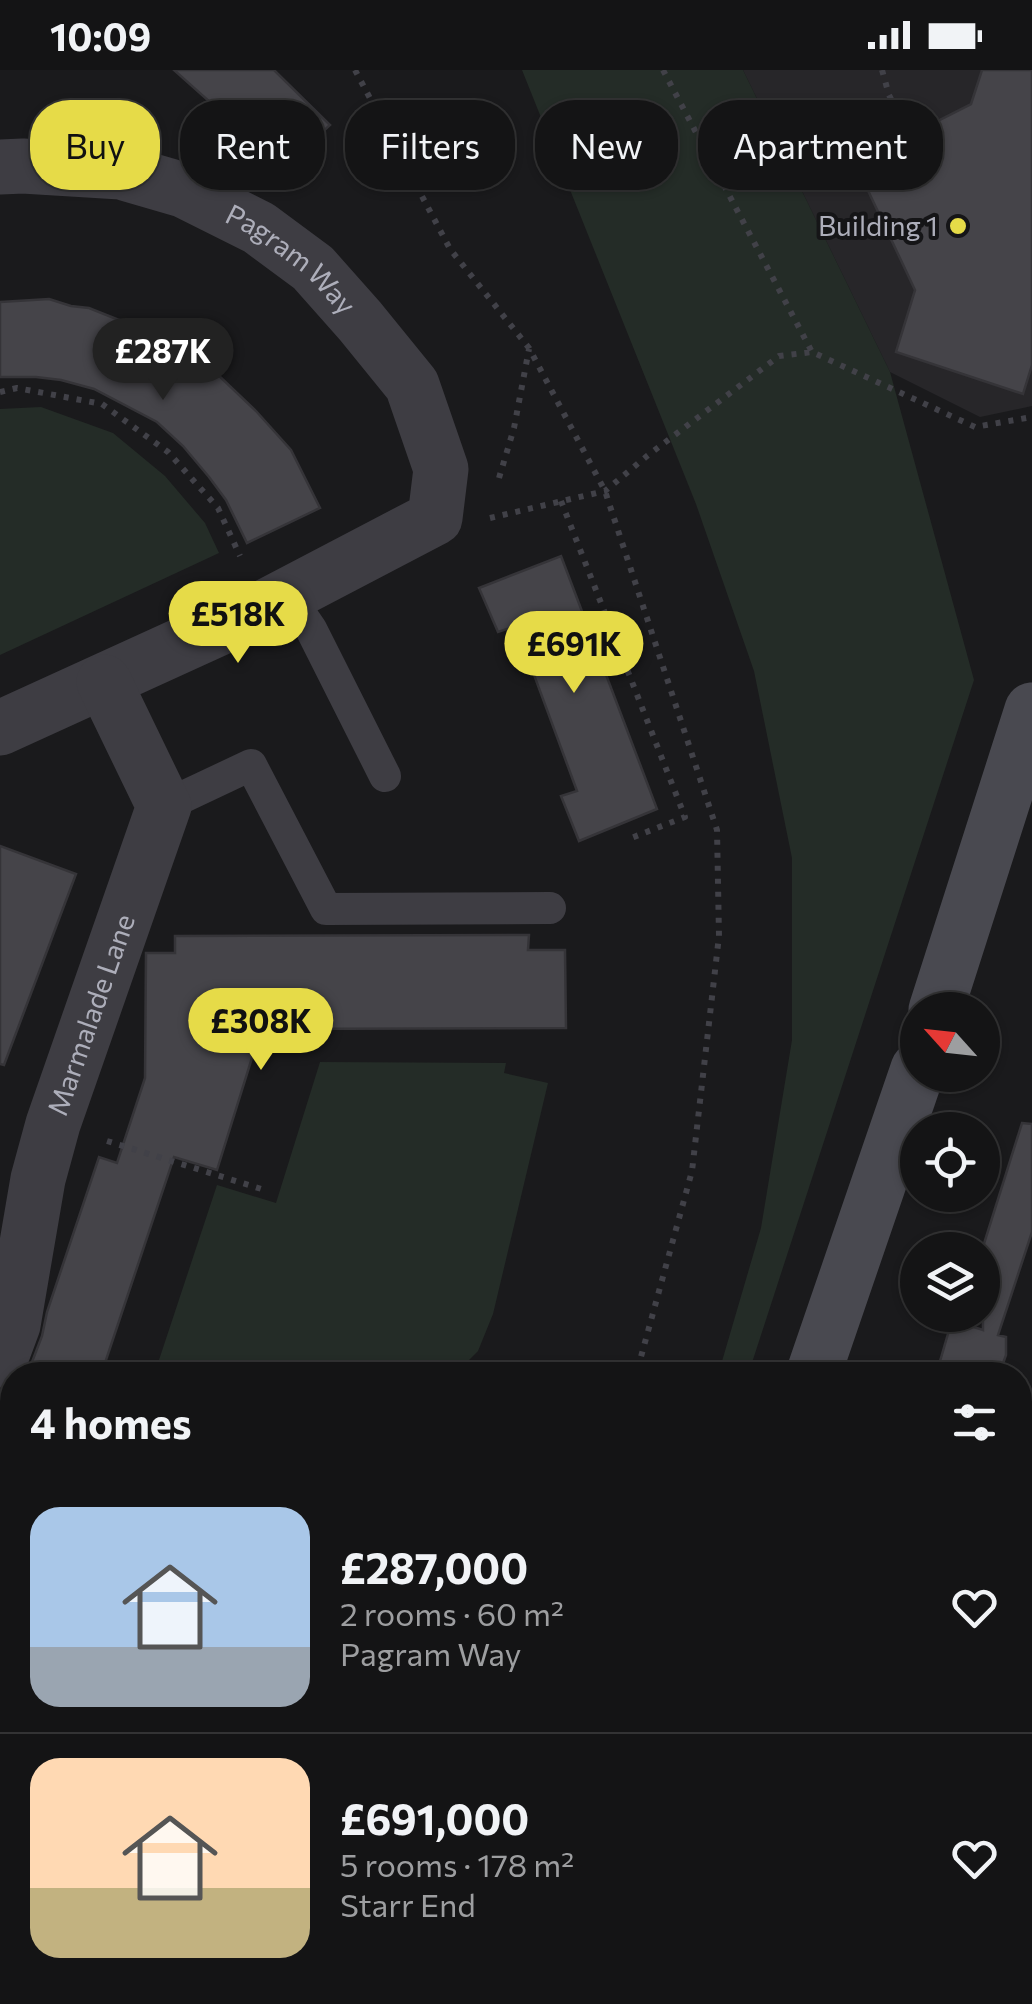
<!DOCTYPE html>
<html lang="en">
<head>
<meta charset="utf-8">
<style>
  :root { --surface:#141415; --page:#212122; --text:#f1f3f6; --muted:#9d9ea0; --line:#333334; --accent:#e6db48 }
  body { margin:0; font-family:Commissioner,sans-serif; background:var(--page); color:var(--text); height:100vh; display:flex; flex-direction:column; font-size:38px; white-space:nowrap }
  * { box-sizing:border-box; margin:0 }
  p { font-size:32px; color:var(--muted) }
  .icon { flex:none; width:55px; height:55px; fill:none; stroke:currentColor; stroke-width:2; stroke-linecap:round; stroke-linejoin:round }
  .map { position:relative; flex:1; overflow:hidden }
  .panel { position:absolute; left:0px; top:1292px; width:1032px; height:642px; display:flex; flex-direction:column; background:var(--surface); border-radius:40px 40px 0 0; box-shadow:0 2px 8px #0004,0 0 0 2px var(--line) }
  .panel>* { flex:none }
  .guide { position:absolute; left:30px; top:30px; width:972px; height:90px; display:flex; gap:20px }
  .needle { width:65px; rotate:297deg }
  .tools { position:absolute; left:900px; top:922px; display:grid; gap:20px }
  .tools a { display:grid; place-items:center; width:100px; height:100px; border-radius:50%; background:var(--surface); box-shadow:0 2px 8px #0004,0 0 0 2px var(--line); font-size:50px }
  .price { position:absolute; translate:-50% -85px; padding:0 22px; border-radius:35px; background:var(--accent); color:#111; font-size:32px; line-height:65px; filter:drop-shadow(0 2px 5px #0008) }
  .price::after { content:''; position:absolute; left:50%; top:60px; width:30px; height:22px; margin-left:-15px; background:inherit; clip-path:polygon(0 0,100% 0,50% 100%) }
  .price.selected { background:#222; color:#fff }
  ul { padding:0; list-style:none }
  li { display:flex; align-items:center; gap:30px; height:250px; padding:0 30px }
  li+li { border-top:2px solid var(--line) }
  li span { display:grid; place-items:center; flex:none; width:280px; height:200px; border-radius:30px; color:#555 }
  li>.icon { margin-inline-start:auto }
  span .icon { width:120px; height:120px; fill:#fffc; stroke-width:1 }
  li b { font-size:42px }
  h2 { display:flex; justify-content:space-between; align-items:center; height:120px; padding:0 30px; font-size:42px }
  .chip { padding:0 35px; border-radius:40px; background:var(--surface); box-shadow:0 2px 8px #0004,0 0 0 2px var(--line); font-size:35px; line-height:90px }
  .chip.selected { background:var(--accent); color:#111 }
  .status { display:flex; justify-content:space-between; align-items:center; height:70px; padding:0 50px; background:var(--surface); direction:ltr }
  .status svg { height:28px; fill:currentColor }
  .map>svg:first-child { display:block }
  .built { fill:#272629 }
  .green { fill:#242c27 }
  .building { fill:#454449; stroke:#353438; stroke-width:2.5 }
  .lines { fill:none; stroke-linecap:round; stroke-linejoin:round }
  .path { stroke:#414148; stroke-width:6; stroke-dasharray:5 8; stroke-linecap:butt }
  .lane { stroke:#3e3d43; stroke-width:32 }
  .street { stroke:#3e3d43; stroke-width:55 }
  .secondary { stroke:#494950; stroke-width:55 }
  .poi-dot { fill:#e6db48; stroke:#151517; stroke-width:4 }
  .labels { text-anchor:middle; stroke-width:8; stroke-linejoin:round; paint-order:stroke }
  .poi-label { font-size:28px; fill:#adaeba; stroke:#151517; text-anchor:end }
  .street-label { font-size:28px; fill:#adaeba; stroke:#151517 }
</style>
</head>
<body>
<div class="status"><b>10:09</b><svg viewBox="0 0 49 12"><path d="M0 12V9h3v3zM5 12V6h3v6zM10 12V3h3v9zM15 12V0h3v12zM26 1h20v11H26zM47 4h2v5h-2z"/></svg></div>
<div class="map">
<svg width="1032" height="1934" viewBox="0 0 1032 1934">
  <rect width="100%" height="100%" fill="#1a1a1c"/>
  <path class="built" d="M743 0H1032V336L980 347 890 302Z"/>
  <path class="green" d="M522 0H743L890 302 974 610 748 1305H718L761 1158 792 970V788L754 601 696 434Z
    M41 337 113 363 165 406 205 453 219 483 0 585V339Z
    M320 992 506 993 504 1003 548 1013 493 1244 478 1281 454 1305H154L217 1115 276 1133Z"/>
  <path class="building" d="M174 0H274L330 55 284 98Z
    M982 0H1032V295L1023 324 896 282 915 220 855 93 971 34Z
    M49 229 71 236 89 238 134 256 187 282 215 302 256 341 291 380 320 438 247 473 226 430 209 407 183 376 157 352 94 319 61 310 36 307H0V232Z
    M561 486 657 739 579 771 561 726 577 721 516 556 498 562 479 518Z
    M0 776 76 804 4 995 0 994Z
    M529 865 528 880H565L566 958 261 959 217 1100 174 1087 101 1305H27L42 1266 47 1242 99 1087 117 1093 145 1008 146 883H175V866Z
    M1022 1053 1032 1054V1162L998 1265 1006 1267V1285L999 1305H936L952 1250 983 1260 982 1180Z"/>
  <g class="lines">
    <path class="path" d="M355 0 450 179 529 278 605 421 717 760 719 866 692 1101 636 1305
      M663 0 812 282
      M882 0 889 25 909 65
      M0 322 17 318 102 334 168 382 218 438 240 486
      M499 408 514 358 529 279
      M561 431 685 747 626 770
      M490 448 605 421 647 386 779 286 812 282 975 357 1032 347
      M107 1071 268 1121
      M1020 1533 1032 1503
      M398 1934 401 1922
      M426 1934 429 1922
      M681 1934 684 1922"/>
    <path class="lane" d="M287 524 311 559 385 706
      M164 736 251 695 326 839 550 838
      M1020 1814 1032 1819
      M0 1899 12 1903
      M62 1934 66 1922"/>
    <g class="street">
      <path id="s1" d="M0 97 23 96 121 102 183 120 259 158 313 198 360 251 412 315 441 399 435 448 263 538 0 658"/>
      <path id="s2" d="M0 1290 13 1255 38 1109 53 1054 164 736 104 612"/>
      <path d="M0 1512 12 1516"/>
    </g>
    <path class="secondary" d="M936 940 1032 640
      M813 1305 918 999
      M613 1934 616 1922"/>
  </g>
  <circle class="poi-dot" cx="958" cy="156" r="10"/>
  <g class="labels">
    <g class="poi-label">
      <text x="938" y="166">Building 1</text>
    </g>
    <g class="street-label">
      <text dy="10" stroke="none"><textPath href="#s1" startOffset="315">Pagram Way</textPath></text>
      <text dy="10" stroke="none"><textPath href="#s2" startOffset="358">Marmalade Lane</textPath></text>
    </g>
  </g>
</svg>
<div class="tools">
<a><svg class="needle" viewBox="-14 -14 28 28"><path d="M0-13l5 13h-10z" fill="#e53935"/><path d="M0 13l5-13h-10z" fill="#9d9ea0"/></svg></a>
<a><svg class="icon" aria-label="locate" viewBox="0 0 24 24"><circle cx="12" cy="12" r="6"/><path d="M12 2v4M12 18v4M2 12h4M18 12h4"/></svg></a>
<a><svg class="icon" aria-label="layers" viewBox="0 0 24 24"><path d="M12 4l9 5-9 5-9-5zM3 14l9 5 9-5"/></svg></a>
</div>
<b class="price selected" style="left:163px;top:333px">£287K</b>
<b class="price" style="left:238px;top:596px">£518K</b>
<b class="price" style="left:574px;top:626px">£691K</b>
<b class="price" style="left:261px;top:1003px">£308K</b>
<div class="guide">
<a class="chip selected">Buy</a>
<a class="chip">Rent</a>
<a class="chip">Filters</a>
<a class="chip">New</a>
<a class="chip">Apartment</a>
</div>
<section class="panel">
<h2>4 homes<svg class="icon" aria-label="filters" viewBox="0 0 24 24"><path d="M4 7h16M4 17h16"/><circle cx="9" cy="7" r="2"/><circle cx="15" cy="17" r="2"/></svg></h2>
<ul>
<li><span style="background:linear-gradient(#a9c7e8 70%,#9aa5b1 0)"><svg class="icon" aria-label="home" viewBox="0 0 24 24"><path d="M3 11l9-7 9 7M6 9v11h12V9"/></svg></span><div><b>£287,000</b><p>2 rooms · 60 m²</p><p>Pagram Way</p></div><svg class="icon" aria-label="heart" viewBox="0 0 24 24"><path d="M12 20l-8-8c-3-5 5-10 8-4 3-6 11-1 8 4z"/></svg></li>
<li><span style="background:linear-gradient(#ffd9b3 65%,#c2b280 0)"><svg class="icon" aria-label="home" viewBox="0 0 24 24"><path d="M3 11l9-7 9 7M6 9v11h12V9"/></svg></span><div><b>£691,000</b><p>5 rooms · 178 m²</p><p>Starr End</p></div><svg class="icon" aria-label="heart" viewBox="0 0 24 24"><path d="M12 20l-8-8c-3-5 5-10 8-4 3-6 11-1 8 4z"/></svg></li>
</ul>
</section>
</div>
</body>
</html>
